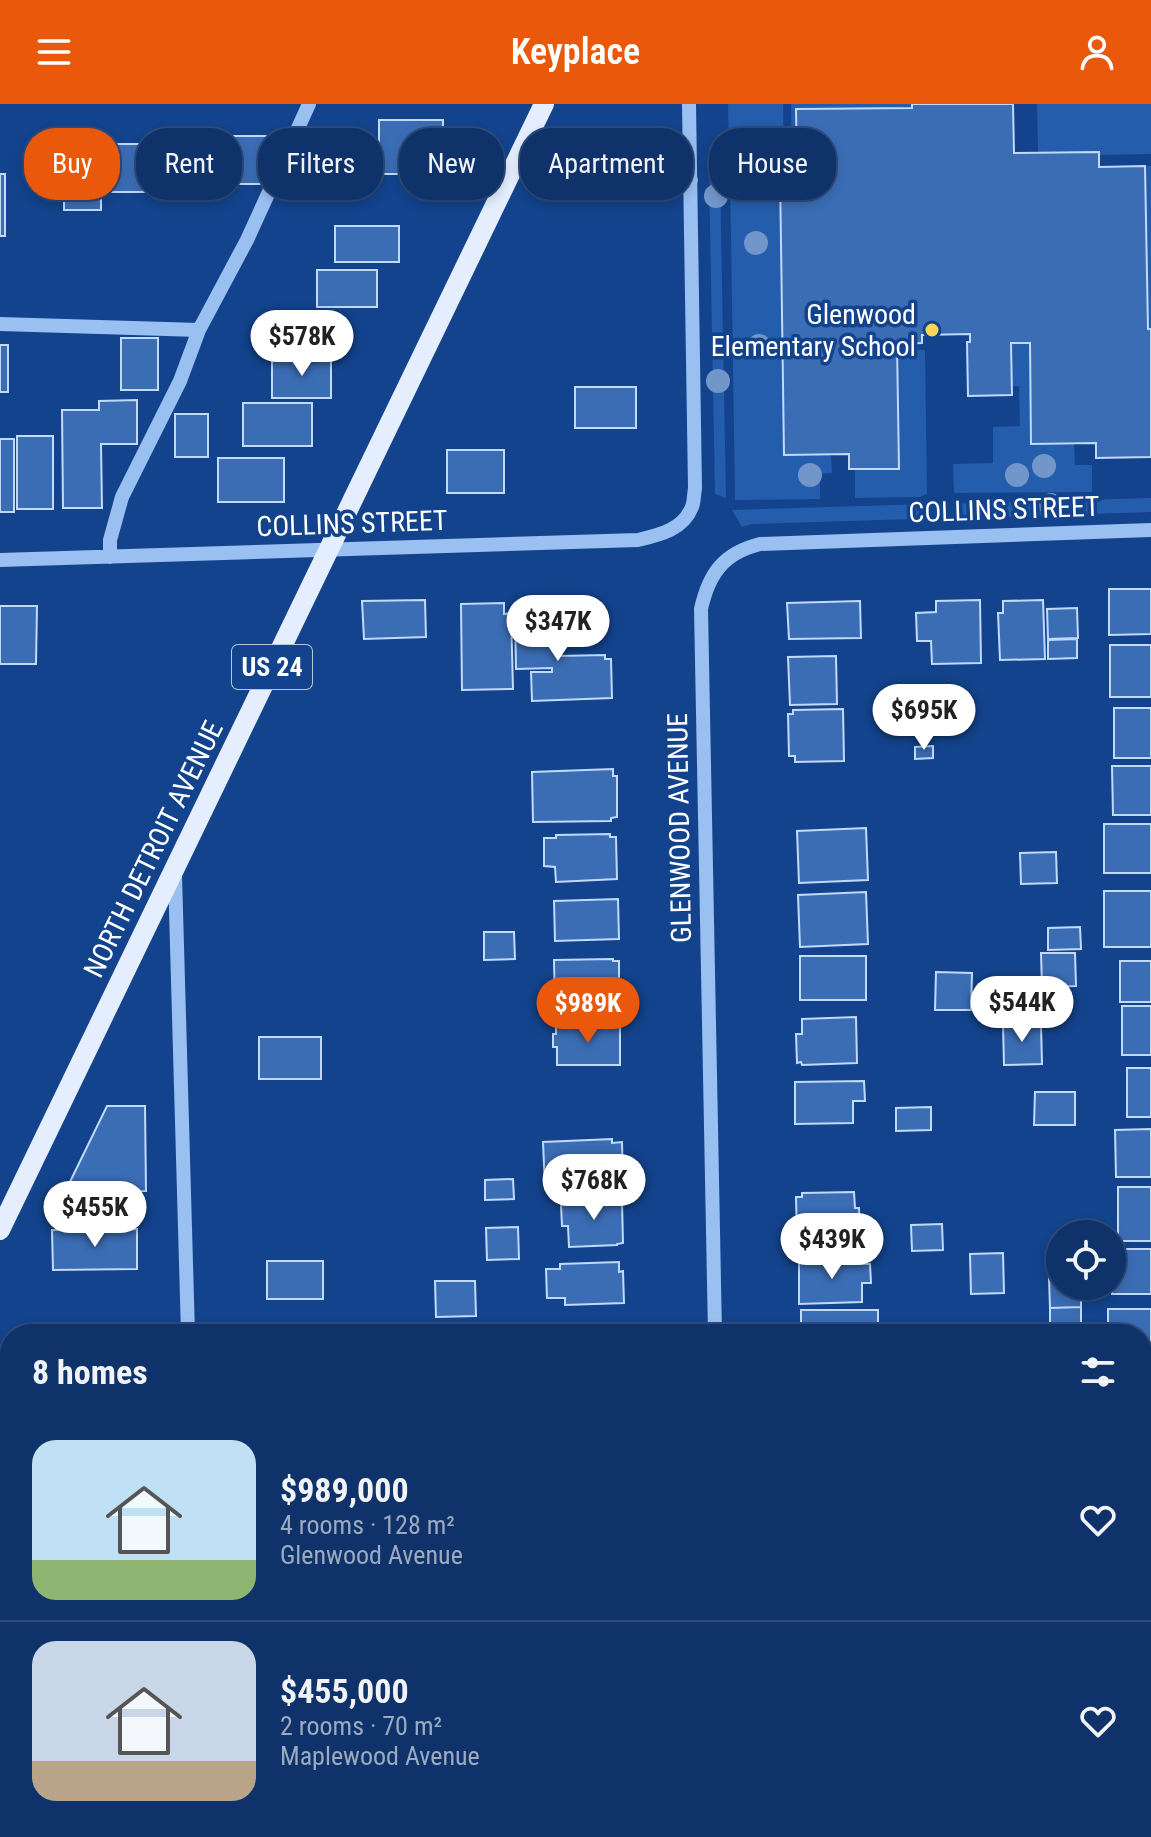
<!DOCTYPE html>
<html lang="en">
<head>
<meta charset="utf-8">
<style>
  :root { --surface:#0e3269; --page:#173a6f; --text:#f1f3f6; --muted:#9baac0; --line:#2e4d7d; --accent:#ea580c }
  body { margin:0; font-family:"Roboto Condensed",sans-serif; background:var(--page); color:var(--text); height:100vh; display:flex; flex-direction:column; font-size:30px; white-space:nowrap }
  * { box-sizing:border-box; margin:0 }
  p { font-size:26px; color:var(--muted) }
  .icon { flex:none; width:44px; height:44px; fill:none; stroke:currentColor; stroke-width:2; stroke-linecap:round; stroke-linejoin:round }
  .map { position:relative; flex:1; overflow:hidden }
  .drawer { position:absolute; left:0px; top:1220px; width:1152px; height:514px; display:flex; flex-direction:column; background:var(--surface); border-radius:32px 32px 0 0; box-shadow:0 4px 12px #0003,0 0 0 2px var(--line) }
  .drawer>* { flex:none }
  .banner { position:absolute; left:24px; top:24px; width:1104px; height:72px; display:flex; gap:16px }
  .buttons { position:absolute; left:1046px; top:1116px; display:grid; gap:16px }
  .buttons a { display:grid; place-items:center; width:80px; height:80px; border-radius:50%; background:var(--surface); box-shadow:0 4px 12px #0003,0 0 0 2px var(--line); font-size:40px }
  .price { position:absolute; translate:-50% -68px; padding:0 18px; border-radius:28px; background:#fff; color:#222; font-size:26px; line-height:52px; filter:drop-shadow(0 2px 4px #0008) }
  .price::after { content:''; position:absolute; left:50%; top:48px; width:24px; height:18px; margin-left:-12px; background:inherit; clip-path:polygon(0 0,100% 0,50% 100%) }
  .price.current { background:var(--accent); color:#fff }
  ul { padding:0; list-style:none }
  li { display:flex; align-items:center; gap:24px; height:200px; padding:0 32px }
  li+li { border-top:2px solid var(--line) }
  li span { display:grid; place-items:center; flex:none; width:224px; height:160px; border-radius:24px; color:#555 }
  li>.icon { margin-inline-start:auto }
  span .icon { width:96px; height:96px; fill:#fffc; stroke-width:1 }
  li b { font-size:34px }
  h2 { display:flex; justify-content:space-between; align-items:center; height:96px; padding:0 32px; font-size:34px }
  .chip { padding:0 28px; border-radius:32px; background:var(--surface); box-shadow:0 4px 12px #0003,0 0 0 2px var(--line); font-size:28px; line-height:72px }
  .chip.current { background:var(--accent); color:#fff }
  header { display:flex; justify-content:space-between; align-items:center; height:104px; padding:0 32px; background:var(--accent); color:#fff; font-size:36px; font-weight:600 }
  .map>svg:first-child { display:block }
  .green { fill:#245dab }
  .building { fill:#3b6db5; stroke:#c1dafc; stroke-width:2 }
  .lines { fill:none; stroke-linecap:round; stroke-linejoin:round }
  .minor { stroke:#9abff1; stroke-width:14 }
  .major { stroke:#e4eeff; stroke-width:20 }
  .tree { fill:#7396ca }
  .poi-dot { fill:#ffd55a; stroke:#13438c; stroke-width:3 }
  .labels { text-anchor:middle; stroke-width:7; stroke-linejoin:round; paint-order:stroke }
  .shield { fill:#13438c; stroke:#b8c7dc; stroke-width:2 }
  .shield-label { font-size:26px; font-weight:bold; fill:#fff }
  .poi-label { font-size:28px; fill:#fff; stroke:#13438c; text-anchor:end }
  .street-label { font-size:28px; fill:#fff; stroke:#13438c }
</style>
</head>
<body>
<header><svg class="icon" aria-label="menu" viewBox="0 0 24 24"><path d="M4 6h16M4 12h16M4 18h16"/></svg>Keyplace<svg class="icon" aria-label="person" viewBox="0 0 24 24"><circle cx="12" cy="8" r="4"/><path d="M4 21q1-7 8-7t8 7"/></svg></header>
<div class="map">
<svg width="1151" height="1733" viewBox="0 0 1151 1733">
  <rect width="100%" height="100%" fill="#13438c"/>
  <path class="green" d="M728 0H783L784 57 729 58Z
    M791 0H912V4L797 5V56H792Z
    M1037 0H1151V50L1099 51 1098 48 1038 49Z
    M1145 62H1151V225H1148Z
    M709 70H720L726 394 715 390Z
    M730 70H741L742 78H780L784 350H831L832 369 820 370V395L735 396Z
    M918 239V246H925L927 390 920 393 855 394V365H899L897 240Z
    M1011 239H1030L1031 340H1074L1075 361H1092V388L954 389 953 360 993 359V323L1020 322 1019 282H1012Z
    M1151 394V408L971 414 958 409 953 400Z
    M928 400 926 408 913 415 752 420 742 423 732 406Z"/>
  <path class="building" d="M912 0H1013L1014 49 1099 48V63L1145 62 1148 225H1151V353L1096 354V339L1031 340 1030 239H1011L1012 291 968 292 967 238H970V230L922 231V239L897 240 899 365H849V350L784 351 780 69H797L796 5 912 4Z
    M379 16H443V70H379Z
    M234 32H272V80H234Z
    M195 34H233V82H195Z
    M154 37H192V85H154Z
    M106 40H144V88H106Z
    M64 46H101V106H64Z
    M0 70H5V132H0Z
    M335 122H399V158H335Z
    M317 166H377V203H317Z
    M121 234H158V286H121Z
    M0 241H8V288H0Z
    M272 255H331V294H272Z
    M575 283H636V324H575Z
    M137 296V340H101L102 404H63L62 306H99V297Z
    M243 299H312V342H243Z
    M175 310H208V353H175Z
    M17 332H53V405H17Z
    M0 335H14V408H0Z
    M447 346H504V389H447Z
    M218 354H284V398H218Z
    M1109 485H1151V530L1109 531Z
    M425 496 426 533 364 535 362 497Z
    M980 496 981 559 932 560 931 537H917L916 509 936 508V497Z
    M1043 496 1045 555 1000 556 998 509H1003V497Z
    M860 497 861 534 789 535 787 499Z
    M504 499V510L511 509 513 585 462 586 461 500Z
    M0 502H37L36 560H0Z
    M1077 504 1078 534 1048 535 1047 505Z
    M556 509 557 552 605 551V555H611L612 594 532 597 531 568H552V564L516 565 515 510Z
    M1077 535V554L1048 555V536Z
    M1110 541H1151V593H1110Z
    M836 552 837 600 790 601 788 553Z
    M1114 604H1151V654H1114Z
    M843 605 844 657 795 658V652H789L788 610H793V606Z
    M933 642V654L915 655V643Z
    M1112 662H1151V711H1113Z
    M613 665V672H617V713L611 714V717L533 718 532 668Z
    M1104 720H1151V769H1104Z
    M866 724 868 776 799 779 797 727Z
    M610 730V733H616L617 775 556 778 555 763 544 762V734H556V731Z
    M1056 748 1057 779 1021 780 1020 749Z
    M1104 787H1151V843H1104Z
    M866 788 868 840 800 843 798 791Z
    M618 795 619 835 555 837 554 797Z
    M1080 823 1081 845 1048 846V824Z
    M484 828H514L515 855 484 856Z
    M1041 849H1075L1076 882 1042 883Z
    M800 852H866V896H800Z
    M613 855V857H619V902L555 903 554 856Z
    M1120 857H1151V898H1120Z
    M936 868 972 869 971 906H935Z
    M1122 902H1151V951H1122Z
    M856 913 857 959 802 961 801 958 797 959 796 930H802V915Z
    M556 920 620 921V961H557V943H553V930H556Z
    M1041 920 1042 960 1004 961 1003 921Z
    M259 933H321V975H259Z
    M1127 964H1151V1013H1127Z
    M864 977 865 997H853V1019L795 1020V978Z
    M1035 988H1075V1021H1034Z
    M107 1002H145L146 1087 65 1088Z
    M931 1003V1026L896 1027V1004Z
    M1151 1025V1073H1116L1115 1026Z
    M612 1035V1039L622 1038 623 1079H612V1083L545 1085 543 1038Z
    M513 1075 514 1095 485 1096V1076Z
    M1118 1083H1151V1137H1118Z
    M854 1088 855 1104H859L860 1135 797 1136 796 1093H802V1089Z
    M133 1090 134 1118 84 1119V1092Z
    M616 1095 617 1098H622L623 1139 617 1140V1141L569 1143 568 1122H562L561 1101H571V1096Z
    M942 1120 943 1146 912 1147 911 1121Z
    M518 1123 519 1155 487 1156 486 1124Z
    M137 1125V1165L53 1166 52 1126Z
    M1113 1145H1151V1190H1112Z
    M1003 1149 1004 1189 971 1190 970 1150Z
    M860 1155V1160H870L871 1179H862V1198L799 1200V1157Z
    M267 1157H323V1195H267Z
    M619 1158V1168L623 1167 624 1199 565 1201V1194H547L546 1165H560V1160Z
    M1049 1174H1060V1182H1081V1203L1050 1204Z
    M435 1177H475L476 1212 436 1213Z
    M1081 1203V1230H1050V1204Z
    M1108 1205H1151V1251H1142V1230H1108Z
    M801 1206H878V1230H801Z
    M619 1220V1230H556V1221Z
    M1142 1265H1151V1312H1142Z
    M1142 1322H1151V1372H1142Z
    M1142 1395H1151V1475H1142Z
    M1151 1508V1559H1142V1509Z
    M1151 1608V1689H1142V1609Z
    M38 1724H121V1727H38Z
    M450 1724H482V1733H450Z
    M917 1724H951V1730H917Z
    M961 1724H1007V1733H961Z"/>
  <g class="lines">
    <path class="minor" d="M517 55 553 70
      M653 77 691 76
      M0 220 199 226
      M110 453V436L122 393 180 277 199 226 247 136 309 0
      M0 456 638 436C659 431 683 426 692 403 694 398 694 390 695 384L689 0
      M175 771 188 1230
      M715 1230 701 505C709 469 724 449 760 440L1151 426
      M200 1724V1733
      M725 1724V1733"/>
    <path class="major" d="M0 1126 544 0"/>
  </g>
  <g class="tree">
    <circle cx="716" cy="92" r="12"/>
    <circle cx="756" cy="139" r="12"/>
    <circle cx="759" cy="242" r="12"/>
    <circle cx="718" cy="277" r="12"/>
    <circle cx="1044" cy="362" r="12"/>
    <circle cx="810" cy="371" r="12"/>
    <circle cx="1017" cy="371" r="12"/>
    <circle cx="1051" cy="401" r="12"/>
  </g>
  <circle class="poi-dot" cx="932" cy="226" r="8"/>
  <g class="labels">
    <rect class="shield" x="232" y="541" width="80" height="44" rx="6"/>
    <g class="shield-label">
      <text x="272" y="572">US 24</text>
    </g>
    <g class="poi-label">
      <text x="916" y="220">Glenwood<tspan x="916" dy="32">Elementary School</tspan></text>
    </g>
    <g class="street-label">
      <text transform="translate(1004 405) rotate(-2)" y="10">COLLINS STREET</text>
      <text transform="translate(352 419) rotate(-2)" y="10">COLLINS STREET</text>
      <text transform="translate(679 724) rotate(-91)" y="10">GLENWOOD AVENUE</text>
      <text transform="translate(153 745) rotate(-64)" y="10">NORTH DETROIT AVENUE</text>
    </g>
  </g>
</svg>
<div class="buttons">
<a><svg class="icon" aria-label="locate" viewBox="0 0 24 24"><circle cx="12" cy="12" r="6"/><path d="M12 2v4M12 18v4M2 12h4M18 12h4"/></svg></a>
</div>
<b class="price" style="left:302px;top:274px">$578K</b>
<b class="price" style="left:558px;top:559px">$347K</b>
<b class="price" style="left:924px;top:648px">$695K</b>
<b class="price" style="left:1022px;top:940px">$544K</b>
<b class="price current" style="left:588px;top:941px">$989K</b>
<b class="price" style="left:594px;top:1118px">$768K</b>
<b class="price" style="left:95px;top:1145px">$455K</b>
<b class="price" style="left:832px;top:1177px">$439K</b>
<div class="banner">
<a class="chip current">Buy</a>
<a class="chip">Rent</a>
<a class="chip">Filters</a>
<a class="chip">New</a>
<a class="chip">Apartment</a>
<a class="chip">House</a>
</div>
<section class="drawer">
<h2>8 homes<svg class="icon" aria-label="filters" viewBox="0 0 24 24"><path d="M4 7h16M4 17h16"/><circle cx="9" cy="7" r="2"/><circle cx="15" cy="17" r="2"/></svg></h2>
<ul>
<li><span style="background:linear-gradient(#bfe0f5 75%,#8fb573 0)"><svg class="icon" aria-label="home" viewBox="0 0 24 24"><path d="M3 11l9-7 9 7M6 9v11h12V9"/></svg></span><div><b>$989,000</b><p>4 rooms · 128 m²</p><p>Glenwood Avenue</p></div><svg class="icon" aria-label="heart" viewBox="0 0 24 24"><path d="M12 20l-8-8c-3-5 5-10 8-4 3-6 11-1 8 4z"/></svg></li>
<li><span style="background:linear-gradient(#c9d6e8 75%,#b9a48a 0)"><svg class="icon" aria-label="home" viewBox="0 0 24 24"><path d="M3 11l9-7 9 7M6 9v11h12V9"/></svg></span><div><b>$455,000</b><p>2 rooms · 70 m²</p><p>Maplewood Avenue</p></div><svg class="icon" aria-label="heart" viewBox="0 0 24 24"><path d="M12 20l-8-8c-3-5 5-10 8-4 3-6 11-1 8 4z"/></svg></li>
</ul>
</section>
</div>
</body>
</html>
